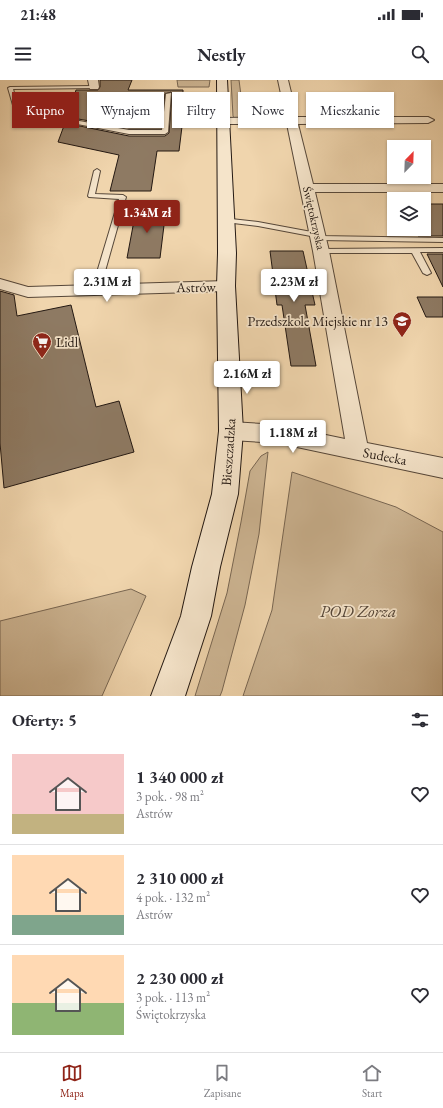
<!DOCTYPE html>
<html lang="pl">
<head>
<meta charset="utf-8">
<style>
  :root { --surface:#fff; --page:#f2f2f3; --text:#2b2b33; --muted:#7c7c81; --line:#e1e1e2; --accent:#8f2418 }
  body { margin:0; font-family:"EB Garamond",serif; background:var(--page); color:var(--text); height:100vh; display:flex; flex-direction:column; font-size:15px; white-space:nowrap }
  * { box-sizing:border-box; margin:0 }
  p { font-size:13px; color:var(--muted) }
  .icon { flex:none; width:22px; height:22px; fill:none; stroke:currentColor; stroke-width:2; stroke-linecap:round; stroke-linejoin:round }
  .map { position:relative; height:616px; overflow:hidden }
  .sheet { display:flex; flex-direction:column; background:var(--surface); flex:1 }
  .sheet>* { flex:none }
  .guide { position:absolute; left:12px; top:12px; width:419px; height:36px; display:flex; gap:8px }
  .needle { width:26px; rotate:23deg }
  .tools { position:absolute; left:387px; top:60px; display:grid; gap:8px }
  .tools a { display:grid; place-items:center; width:44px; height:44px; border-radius:0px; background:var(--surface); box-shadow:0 1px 3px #0004; font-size:20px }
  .price { position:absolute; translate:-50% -34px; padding:0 9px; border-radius:4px; background:#fff; color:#222; font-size:13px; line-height:26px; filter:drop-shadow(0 1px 2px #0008) }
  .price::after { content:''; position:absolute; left:50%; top:24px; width:12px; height:9px; margin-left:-6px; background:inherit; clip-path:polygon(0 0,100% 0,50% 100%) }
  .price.selected { background:var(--accent); color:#fff }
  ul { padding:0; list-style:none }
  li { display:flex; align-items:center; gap:12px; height:100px; padding:0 12px }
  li+li { border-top:1px solid var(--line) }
  li span { display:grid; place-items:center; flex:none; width:112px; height:80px; border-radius:0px; color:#555 }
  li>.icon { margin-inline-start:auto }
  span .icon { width:48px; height:48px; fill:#fffc; stroke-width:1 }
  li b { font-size:17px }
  h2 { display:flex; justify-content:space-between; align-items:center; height:48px; padding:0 12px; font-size:17px }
  .pill { padding:0 14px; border-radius:0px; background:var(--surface); box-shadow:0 1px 3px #0004; font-size:14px; line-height:36px }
  .pill.selected { background:var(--accent); color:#fff }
  .status { display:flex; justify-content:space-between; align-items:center; height:28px; padding:0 20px; background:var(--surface); direction:ltr }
  .status svg { height:11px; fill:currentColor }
  header { display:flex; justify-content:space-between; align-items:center; height:52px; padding:0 12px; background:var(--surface); font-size:18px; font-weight:700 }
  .menu { display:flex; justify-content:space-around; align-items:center; height:56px; border-top:1px solid var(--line); background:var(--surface); font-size:11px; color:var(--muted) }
  .menu a { display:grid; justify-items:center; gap:2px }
  .menu .selected { color:var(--accent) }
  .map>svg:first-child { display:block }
  .green { fill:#cdb593; stroke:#786652 }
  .building { fill:#8e7a63; stroke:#231812 }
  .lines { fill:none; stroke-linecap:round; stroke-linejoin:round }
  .lane-casing { stroke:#564739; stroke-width:2 }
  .street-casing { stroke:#564739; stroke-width:2 }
  .secondary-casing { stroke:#231812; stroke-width:2 }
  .lane { fill:#f5e4ca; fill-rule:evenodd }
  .street { fill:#f5e4ca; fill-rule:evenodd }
  .secondary { fill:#f5e4ca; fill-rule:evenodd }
  .labels { text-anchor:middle; stroke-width:3.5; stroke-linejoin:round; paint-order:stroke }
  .far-street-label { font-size:12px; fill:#231812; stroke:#f5e4ca }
  .street-label { font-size:14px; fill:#231812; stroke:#f5e4ca }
  .poi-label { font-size:14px; fill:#231812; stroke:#f5e4ca; text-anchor:end }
  .near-park-label { font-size:17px; font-style:italic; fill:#564739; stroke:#f5e4ca }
</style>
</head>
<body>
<div class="status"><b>21:48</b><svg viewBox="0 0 49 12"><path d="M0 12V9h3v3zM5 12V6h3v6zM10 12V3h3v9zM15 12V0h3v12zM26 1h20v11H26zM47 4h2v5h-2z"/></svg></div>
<header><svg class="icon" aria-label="menu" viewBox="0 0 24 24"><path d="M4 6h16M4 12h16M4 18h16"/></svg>Nestly<svg class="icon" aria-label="search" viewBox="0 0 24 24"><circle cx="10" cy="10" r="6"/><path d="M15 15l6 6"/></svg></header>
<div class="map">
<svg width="443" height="616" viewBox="0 0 443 616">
  <rect width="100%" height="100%" fill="#f0d5ad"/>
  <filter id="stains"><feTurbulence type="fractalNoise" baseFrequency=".005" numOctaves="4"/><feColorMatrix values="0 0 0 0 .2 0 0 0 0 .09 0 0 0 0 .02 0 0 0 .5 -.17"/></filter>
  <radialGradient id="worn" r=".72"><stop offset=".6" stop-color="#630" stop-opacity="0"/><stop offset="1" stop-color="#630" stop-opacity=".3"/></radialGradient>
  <path class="green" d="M177 0H210L209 7H178Z
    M231 0H239L244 38H234L233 36Z
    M268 372 259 454 245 525 222 611 220 616H195L227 513 241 442 250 391 261 376Z
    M292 392 396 427 443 452V616H243L272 530Z
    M131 509 146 516 102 616H0V541Z"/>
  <path class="building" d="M100 0H132L128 10H183V14H186L179 71H157L151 111H110L119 75 58 62 65 43 129 56H165L169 53 172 13 171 12 165 14 161 48H129L67 37 76 10H98L100 7Z
    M424 124H443V156H418L415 149H424Z
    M166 129 160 178H127L136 130Z
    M270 171H303L315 225H305L316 286H291L282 225H277Z
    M427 174H443V207Z
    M0 211 14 215 17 236 71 225 96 327 119 321 134 372 4 408 0 363Z
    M417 217H443V237H426Z"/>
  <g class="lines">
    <defs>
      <path id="lane" d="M94 6 96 8 13 9 19 30 129 50H162L166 14 171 13 168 52 165 54H129L15 32 8 8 10 7Z
        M97 89 100 91 95 114 123 115 126 117 100 209 96 212 92 209 119 119 89 117 88 116 94 91Z
        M222 138 258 142 317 153H320V156L443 158V162L319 160H316V157L258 146 225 142H222Z
        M443 168V172H420L431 193 427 195 423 193 412 173H321L317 171 321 169Z"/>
      <path id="street" d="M88 0H98L99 7 98 9H90Z
        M278 0H288L297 37H428L434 40 428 43 298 44 313 104H443V112H315L329 171 367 363 443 378V398L278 363 231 360 223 357 220 351 223 345 231 342 278 345 345 359 313 171 287 44H223L217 41 223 38 286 37Z
        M0 199 28 207 226 201 232 202 234 206 232 210 226 211 28 217 0 209Z"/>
      <path id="secondary" d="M217 0H227L236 173 235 206 243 351 238 414 220 487 211 536 185 616H151L181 536 192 487 212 414 219 351 217 206 218 173Z"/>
    </defs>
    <use href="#lane" class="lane-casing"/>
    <use href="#street" class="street-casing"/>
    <use href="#secondary" class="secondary-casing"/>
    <use href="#lane" class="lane"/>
    <use href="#street" class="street"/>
    <use href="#secondary" class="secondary"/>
  </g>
  <defs>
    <symbol id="school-pin" viewBox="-11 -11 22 30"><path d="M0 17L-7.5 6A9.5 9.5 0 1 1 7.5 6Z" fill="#8f2418" stroke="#f5e4ca"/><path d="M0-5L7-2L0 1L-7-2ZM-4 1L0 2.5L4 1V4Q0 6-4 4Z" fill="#fff"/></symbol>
    <symbol id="supermarket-pin" viewBox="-11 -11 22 30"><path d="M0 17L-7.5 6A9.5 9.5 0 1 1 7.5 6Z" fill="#8f2418" stroke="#f5e4ca"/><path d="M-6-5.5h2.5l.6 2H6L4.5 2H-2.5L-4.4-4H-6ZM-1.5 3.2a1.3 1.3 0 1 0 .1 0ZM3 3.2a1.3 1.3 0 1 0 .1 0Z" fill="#fff"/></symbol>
  </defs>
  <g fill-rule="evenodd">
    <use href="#school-pin" x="391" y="230" width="22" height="30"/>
    <use href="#supermarket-pin" x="31" y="251" width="22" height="30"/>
  </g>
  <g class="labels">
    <g class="far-street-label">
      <text transform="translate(314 138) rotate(77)" y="4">Świętokrzyska</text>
    </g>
    <g class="street-label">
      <text transform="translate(196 207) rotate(-1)" y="5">Astrów</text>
      <text transform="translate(228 372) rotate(-86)" y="5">Bieszczadzka</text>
      <text transform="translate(385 376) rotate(11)" y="5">Sudecka</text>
    </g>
    <g class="poi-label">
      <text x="388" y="246">Przedszkole Miejskie nr 13</text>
      <text x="56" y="267" text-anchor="start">Lidl</text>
    </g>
    <g class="near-park-label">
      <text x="358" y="537">POD Zorza</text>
    </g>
  </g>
  <rect width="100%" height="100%" filter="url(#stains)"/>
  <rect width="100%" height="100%" fill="url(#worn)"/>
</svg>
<div class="tools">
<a><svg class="needle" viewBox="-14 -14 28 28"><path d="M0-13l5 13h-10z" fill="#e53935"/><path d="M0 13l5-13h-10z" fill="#7c7c81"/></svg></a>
<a><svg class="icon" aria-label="layers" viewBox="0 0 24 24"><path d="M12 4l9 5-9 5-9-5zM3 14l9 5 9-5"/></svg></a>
</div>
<b class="price selected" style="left:147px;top:154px">1.34M zł</b>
<b class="price" style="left:107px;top:223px">2.31M zł</b>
<b class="price" style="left:294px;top:223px">2.23M zł</b>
<b class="price" style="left:247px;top:315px">2.16M zł</b>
<b class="price" style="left:293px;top:374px">1.18M zł</b>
<div class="guide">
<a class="pill selected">Kupno</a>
<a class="pill">Wynajem</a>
<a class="pill">Filtry</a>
<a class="pill">Nowe</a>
<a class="pill">Mieszkanie</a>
</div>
</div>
<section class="sheet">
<h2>Oferty: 5<svg class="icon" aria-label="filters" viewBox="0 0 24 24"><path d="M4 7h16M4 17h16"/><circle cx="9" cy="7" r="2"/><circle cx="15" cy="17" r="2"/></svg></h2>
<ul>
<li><span style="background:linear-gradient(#f6c9c9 75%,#c2b280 0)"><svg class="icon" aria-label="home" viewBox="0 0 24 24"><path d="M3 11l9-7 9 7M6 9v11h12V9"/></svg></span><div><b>1 340 000 zł</b><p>3 pok. · 98 m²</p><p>Astrów</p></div><svg class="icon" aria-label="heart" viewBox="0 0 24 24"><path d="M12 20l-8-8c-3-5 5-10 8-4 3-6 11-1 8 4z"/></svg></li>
<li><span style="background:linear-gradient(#ffd9b3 75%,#7fa58c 0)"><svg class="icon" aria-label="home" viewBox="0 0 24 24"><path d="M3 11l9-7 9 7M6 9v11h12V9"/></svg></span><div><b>2 310 000 zł</b><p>4 pok. · 132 m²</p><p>Astrów</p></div><svg class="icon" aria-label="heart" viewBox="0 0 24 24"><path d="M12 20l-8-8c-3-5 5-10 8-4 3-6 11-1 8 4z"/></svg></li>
<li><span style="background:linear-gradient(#ffd9b3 60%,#8fb573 0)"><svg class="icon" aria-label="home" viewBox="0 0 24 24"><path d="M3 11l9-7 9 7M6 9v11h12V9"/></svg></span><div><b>2 230 000 zł</b><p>3 pok. · 113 m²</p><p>Świętokrzyska</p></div><svg class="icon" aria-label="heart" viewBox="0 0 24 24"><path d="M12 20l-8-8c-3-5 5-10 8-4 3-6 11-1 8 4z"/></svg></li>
</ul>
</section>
<nav class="menu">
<a class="selected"><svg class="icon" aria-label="map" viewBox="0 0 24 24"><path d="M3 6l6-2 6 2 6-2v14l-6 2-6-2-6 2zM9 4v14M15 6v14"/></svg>Mapa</a>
<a><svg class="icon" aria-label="saved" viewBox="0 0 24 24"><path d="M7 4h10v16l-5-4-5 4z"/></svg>Zapisane</a>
<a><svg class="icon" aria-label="home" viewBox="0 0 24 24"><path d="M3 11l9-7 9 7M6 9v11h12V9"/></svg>Start</a>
</nav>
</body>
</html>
